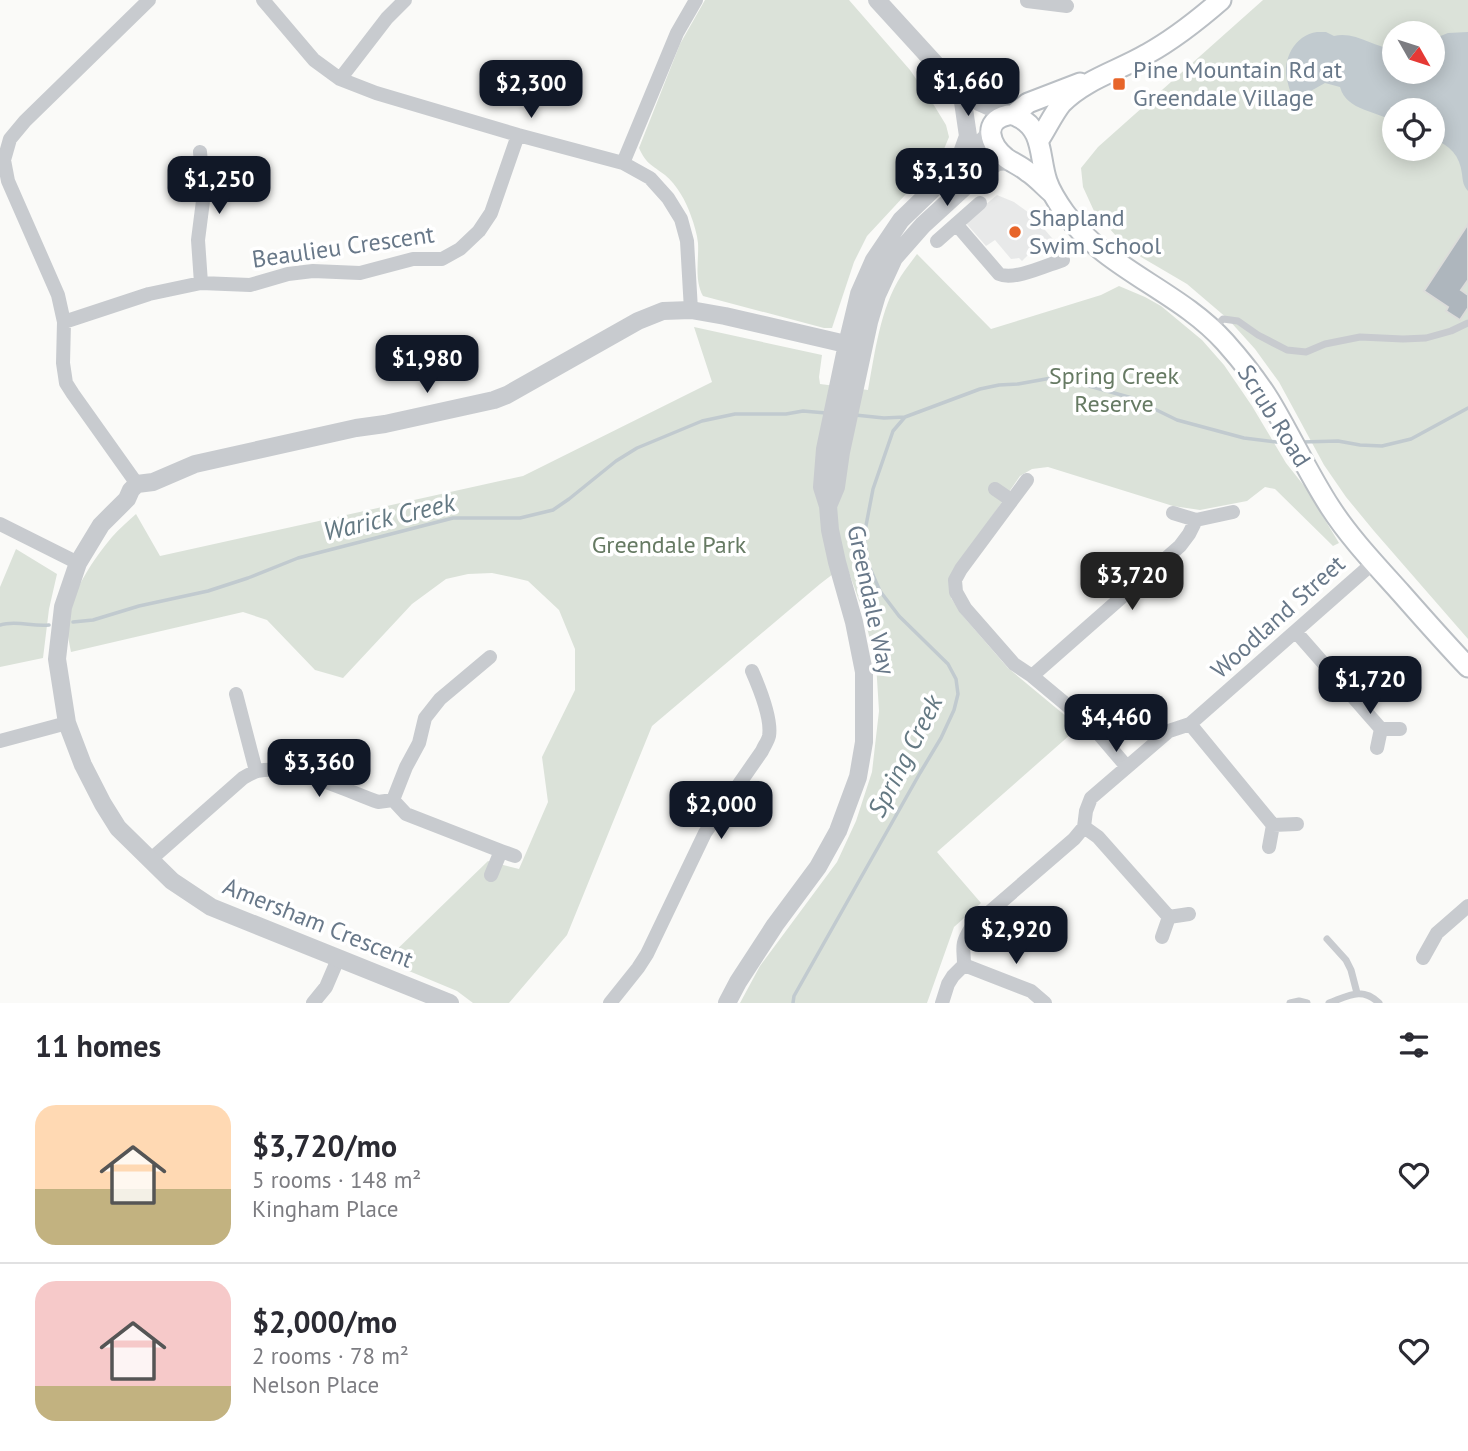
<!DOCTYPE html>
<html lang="en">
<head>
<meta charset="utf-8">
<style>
  :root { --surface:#fff; --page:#f7f7f7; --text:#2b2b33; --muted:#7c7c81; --line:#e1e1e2; --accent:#111827 }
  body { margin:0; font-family:"PT Sans",sans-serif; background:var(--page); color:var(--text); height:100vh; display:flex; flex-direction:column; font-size:26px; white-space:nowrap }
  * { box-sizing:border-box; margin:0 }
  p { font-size:23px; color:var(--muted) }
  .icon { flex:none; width:38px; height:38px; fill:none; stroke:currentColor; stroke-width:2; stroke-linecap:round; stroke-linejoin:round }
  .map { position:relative; height:1003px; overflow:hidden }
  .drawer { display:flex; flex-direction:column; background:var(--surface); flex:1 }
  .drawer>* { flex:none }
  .needle { width:46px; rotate:129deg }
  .controls { position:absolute; left:1382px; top:21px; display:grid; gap:14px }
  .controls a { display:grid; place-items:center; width:63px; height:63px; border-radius:50%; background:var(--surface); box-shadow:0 4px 18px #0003; font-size:35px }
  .price { position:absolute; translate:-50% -60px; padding:0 16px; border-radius:14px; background:var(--accent); color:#fff; font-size:23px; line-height:46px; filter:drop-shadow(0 2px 4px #0008) }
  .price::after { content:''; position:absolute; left:50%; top:42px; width:21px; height:16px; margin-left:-10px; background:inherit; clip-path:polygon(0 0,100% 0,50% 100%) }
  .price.active { background:#222; color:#fff }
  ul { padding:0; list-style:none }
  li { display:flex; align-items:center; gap:21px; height:175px; padding:0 35px }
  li+li { border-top:2px solid var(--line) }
  li span { display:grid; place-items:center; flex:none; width:196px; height:140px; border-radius:21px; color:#555 }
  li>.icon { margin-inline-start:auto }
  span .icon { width:84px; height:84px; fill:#fffc; stroke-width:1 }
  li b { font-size:30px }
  h2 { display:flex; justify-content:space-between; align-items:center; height:84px; padding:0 35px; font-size:30px }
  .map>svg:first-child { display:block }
  .built { fill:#e8e9e9 }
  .green { fill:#dbe2d9; fill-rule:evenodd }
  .water { fill:#c1cacf }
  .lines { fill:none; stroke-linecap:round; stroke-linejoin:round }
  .stream { stroke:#c1cacf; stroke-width:3.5 }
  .building { fill:#aeb6bd; stroke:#dcdcda; stroke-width:2 }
  .secondary-casing { stroke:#babfc4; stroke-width:23 }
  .service { stroke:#c8cbcf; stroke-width:7 }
  .minor { stroke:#c8cbcf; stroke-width:14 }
  .tertiary { stroke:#c8cbcf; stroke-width:18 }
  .secondary { stroke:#fff; stroke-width:19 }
  .poi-dot { fill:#e7652a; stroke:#fff; stroke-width:2.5 }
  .labels { text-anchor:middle; stroke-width:7; stroke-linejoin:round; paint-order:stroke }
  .poi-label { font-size:24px; fill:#687889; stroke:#fff; text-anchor:start }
  .street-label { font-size:24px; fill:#687889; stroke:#fff }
  .park-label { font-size:24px; fill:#667a63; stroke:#fff }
  .water-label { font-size:26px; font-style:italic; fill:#647983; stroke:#fff }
</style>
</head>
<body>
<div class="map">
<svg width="1468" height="1003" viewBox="0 0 1468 1003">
  <rect width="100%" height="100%" fill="#fafaf8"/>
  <path class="built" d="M997 195 1014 202 1032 215 1065 253 1053 257 1041 242 1022 261 1019 258 1011 259 995 240 986 246 965 222Z"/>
  <path class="green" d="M705 0H849L910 70 932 102 946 125 949 137 944 149 932 166 867 236 854 262 832 328H824L703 296C694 279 699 261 698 243 697 234 694 224 691 216 686 201 677 185 665 175 652 165 646 164 639 148L680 44Z
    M1263 0H1468V639L1374 531 1346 497 1324 465 1279 382 1255 349 1228 319 1187 284 1141 257 1117 237 1094 211 1083 187 1081 168 1098 147ZM1395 33H1433V72H1395ZM1395 110H1433V149H1395Z
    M917 254 991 329 1101 295 1119 286 1145 297 1161 306 1202 340 1224 365 1252 406 1286 463 1305 487 1339 543 1333 546 1275 489 1265 487 1247 501 1200 510 1173 506 1048 467 1032 469 1020 476 963 558 952 576 951 598 963 616 1008 668 1079 727 937 852 981 903 954 927 927 1003H740L760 966 837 862 856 821 872 772 879 711 876 663 863 612 846 564 820 584 652 726 567 935 509 1003H473L457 991 385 961 488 861 519 869 548 802 542 757 575 690V649L559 610 528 581 511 577 492 573 468 574 446 579 412 604 343 678 315 670 267 620 243 612 71 652C69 641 66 630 68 619 71 592 95 557 112 537 119 529 128 521 136 514L160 556 523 476 712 382 694 327 822 355 819 377 820 384 868 390C875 353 880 309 901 276 906 268 912 261 917 254Z
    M16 549 57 574 49 609 43 658 0 667V587Z"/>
  <path class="water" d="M1317 32H1326L1334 36C1356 31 1374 48 1395 49V72H1433V39L1448 33 1468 32V191C1463 185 1463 182 1462 174 1460 156 1450 145 1433 139V110H1395V123C1378 110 1347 112 1340 87L1325 83 1300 97C1289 94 1290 90 1287 80 1282 59 1295 35 1317 32Z"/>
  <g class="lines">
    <path class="stream" d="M855 415 884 418 905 417
      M1302 442 1338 441 1360 445 1382 446 1411 439 1468 408
      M73 622 93 620 139 606 208 591 248 578 298 558 453 518H520L553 510 569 499 616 461 637 448 702 421 735 414H786L803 411 826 413
      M0 625C16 620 33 627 49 625
      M793 1003 794 996 920 773 941 738 954 710 958 694 956 679 948 664 899 616 880 591 868 564 864 536 873 489 893 431 905 417 980 389 999 385 1018 384 1057 377 1132 398 1177 420 1244 438 1284 443"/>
  </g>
  <path class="building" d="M1468 224V280L1461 290 1468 295V308L1460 320 1446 311 1448 307 1424 291Z"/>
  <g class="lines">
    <defs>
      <path id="secondary" d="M1013 115 1028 103 1080 83
        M1039 140C1047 128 1053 114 1062 103 1086 79 1118 71 1147 54 1174 39 1198 20 1221 0
        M1052 193C1044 186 1036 177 1028 172 1021 166 1013 163 1006 158 990 145 981 121 1008 115 1013 114 1014 115 1018 117 1044 129 1039 158 1047 181 1051 193 1058 203 1065 213 1107 270 1178 290 1225 342 1241 360 1257 380 1270 401 1291 436 1308 473 1330 507 1350 538 1376 565 1401 593 1423 618 1445 643 1468 667"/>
    </defs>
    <use href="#secondary" class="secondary-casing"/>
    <path class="service" d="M1213 329 1223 319 1238 321 1258 335 1287 350 1306 352 1325 344 1360 337 1403 339 1426 338 1451 331 1468 323
      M1327 939 1346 960 1351 970 1357 993
      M1290 1003 1299 1001 1307 1003
      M1329 1003C1348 996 1362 986 1379 1003"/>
    <path class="minor" d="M263 0 314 60 340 79 376 93 518 135 623 163 650 178 668 198 681 219 687 241 691 310
      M1027 1 1067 6
      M340 79 387 18 405 0
      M200 152 204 193 198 240 201 283
      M623 163 677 33 696 0
      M956 224 999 274C1014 281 1047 265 1063 260
      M937 241 980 203
      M64 322 149 294 201 283 250 285 288 274 313 271 360 273 413 259H442L460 249 479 231 491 213 518 135
      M1027 480 961 569 955 580 956 592 965 608 1014 664 1032 676 1092 726 1127 767
      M137 484 73 394 66 383 63 363 64 322 58 295 8 181 4 160 10 139 25 121 149 0
      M995 489 1011 500
      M1173 513 1196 520 1233 512
      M0 524 78 563
      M1296 632 1381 729
      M1032 676 1180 546 1189 534 1196 520
      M236 694 256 771
      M1190 724 1273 825
      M0 741 67 723
      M1377 748 1381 729H1400
      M393 800 406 767 419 743 425 718 440 699 490 657
      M1084 827 1098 837 1169 917
      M1269 847 1273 825 1297 824
      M150 860 243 778C248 775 253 772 258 771 293 764 345 790 378 802L393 800 406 814 501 851
      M491 875 501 851 515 856
      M1162 937 1169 917 1189 914
      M1423 958 1437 933 1468 906
      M964 965 1031 991 1045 1003
      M313 1003 326 987 338 959
      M610 1003 638 968 647 954 705 833 762 751C764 746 768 741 769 736 772 719 759 687 752 671
      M942 1003 948 984 953 976 964 965C964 947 960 946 971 928L1074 839 1084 827 1086 811 1091 798 1169 731 1190 724 1373 563"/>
    <path class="tertiary" d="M877 0 951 81 979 102 1008 115
      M958 164 968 136 963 102
      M828 506 836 487 841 452 869 322 877 295 894 258 923 225 970 182 997 162 1010 161
      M450 1003 211 907 172 881 118 828 103 804 83 765 67 723 57 659 63 607 78 563 101 525 127 499 131 490 137 484 153 482 195 464 356 428 385 424 494 400 507 395 638 321 663 311 691 310 725 316 863 348
      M727 1003 738 982 775 925 818 867 838 831 858 777 864 742V672L854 622 837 562 830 530 828 506 822 487 825 449 847 344 859 294 874 260 901 220 989 135"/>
    <use href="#secondary" class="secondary"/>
  </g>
  <g class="poi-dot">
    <rect x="1112" y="77" width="14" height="14" rx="3.5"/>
    <circle cx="1015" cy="232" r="7"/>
  </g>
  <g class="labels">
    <g class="poi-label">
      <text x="1133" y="78">Pine Mountain Rd at<tspan x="1133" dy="28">Greendale Village</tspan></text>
      <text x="1029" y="226">Shapland<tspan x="1029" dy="28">Swim School</tspan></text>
    </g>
    <g class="street-label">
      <text transform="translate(343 247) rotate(-8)" y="8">Beaulieu Crescent</text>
      <text transform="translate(1274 416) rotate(58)" y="8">Scrub Road</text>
      <text transform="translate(871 600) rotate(78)" y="8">Greendale Way</text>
      <text transform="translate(1278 617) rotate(-42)" y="8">Woodland Street</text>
      <text transform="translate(318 923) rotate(22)" y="8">Amersham Crescent</text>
    </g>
    <g class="park-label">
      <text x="1114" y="384">Spring Creek<tspan x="1114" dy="28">Reserve</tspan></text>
      <text x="669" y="553">Greendale Park</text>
    </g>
    <g class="water-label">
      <text transform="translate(389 517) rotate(-13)" y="9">Warick Creek</text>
      <text transform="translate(905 756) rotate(-63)" y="9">Spring Creek</text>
    </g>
  </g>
</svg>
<div class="controls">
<a><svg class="needle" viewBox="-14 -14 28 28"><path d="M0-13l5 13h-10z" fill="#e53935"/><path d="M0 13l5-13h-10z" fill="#7c7c81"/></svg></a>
<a><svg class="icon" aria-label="locate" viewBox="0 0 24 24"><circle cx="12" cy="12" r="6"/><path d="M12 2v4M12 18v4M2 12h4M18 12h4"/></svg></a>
</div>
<b class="price" style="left:968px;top:118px">$1,660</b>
<b class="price" style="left:531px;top:120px">$2,300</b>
<b class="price" style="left:947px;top:208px">$3,130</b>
<b class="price" style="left:219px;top:216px">$1,250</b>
<b class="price" style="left:427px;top:395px">$1,980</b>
<b class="price active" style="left:1132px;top:612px">$3,720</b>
<b class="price" style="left:1370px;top:716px">$1,720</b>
<b class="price" style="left:1116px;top:754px">$4,460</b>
<b class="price" style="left:319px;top:799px">$3,360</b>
<b class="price" style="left:721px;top:841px">$2,000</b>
<b class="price" style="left:1016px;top:966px">$2,920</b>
</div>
<section class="drawer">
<h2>11 homes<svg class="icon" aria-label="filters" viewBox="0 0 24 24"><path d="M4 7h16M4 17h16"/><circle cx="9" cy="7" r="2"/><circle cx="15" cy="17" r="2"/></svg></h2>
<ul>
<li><span style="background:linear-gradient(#ffd9b3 60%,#c2b280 0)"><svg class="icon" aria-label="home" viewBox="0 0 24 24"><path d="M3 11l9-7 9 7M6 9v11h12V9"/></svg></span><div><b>$3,720/mo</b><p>5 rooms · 148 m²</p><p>Kingham Place</p></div><svg class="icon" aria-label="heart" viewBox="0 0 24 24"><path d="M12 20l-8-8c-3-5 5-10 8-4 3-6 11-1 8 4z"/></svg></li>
<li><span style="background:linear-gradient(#f6c9c9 75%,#c2b280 0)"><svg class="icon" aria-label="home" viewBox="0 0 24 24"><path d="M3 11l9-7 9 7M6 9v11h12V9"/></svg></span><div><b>$2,000/mo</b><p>2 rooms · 78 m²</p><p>Nelson Place</p></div><svg class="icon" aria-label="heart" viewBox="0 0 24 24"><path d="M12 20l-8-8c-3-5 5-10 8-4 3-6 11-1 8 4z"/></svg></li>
</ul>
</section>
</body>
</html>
